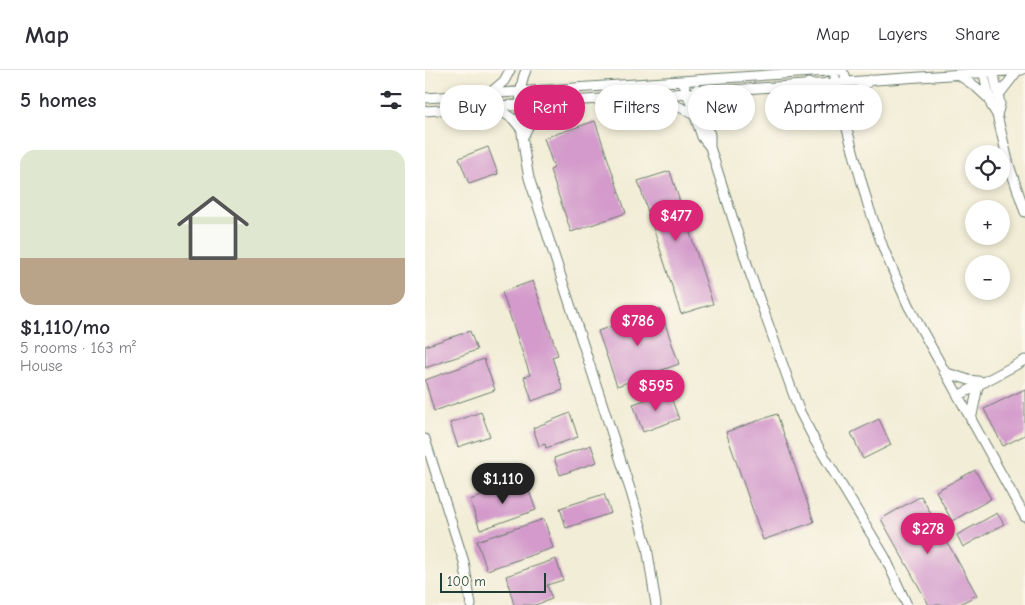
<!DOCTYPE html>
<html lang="en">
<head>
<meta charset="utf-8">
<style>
  :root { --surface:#fff; --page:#f2f2f3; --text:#2b2b33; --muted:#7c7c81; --line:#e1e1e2; --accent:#db2777 }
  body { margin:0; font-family:"Comic Neue",sans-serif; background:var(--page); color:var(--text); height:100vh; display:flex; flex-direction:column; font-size:19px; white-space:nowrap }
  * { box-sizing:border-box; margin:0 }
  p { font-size:16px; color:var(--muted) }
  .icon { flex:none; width:28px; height:28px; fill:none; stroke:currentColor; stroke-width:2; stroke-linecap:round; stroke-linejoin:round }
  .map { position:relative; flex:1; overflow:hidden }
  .side { display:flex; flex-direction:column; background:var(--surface); width:425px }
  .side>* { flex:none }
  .top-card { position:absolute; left:15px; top:15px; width:475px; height:45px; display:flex; gap:10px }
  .controls { position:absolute; left:540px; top:75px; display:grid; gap:10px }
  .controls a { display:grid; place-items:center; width:45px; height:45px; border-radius:50%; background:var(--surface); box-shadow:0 2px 8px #0003; font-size:25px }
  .scale { position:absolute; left:15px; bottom:12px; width:106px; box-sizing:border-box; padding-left:5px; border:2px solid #1f3d34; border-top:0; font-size:14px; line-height:18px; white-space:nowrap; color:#1f3d34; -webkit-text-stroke:4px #fbf7ec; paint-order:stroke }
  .price { position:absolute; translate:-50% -42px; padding:0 11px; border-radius:18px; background:var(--accent); color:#fff; font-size:16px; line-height:32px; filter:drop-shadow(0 1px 2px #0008) }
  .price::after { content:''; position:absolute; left:50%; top:30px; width:15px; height:11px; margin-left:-8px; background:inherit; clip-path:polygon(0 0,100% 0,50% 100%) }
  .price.current { background:#222; color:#fff }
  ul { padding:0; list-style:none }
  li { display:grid; align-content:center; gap:10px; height:265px; padding:0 20px }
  li span { display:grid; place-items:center; height:155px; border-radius:15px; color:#555 }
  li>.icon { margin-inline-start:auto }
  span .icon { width:90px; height:90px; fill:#fffc; stroke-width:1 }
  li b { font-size:21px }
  h2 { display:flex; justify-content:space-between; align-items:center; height:60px; padding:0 20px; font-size:21px }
  .chip { padding:0 18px; border-radius:22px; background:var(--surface); box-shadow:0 2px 8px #0003; font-size:18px; line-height:45px }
  .chip.current { background:var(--accent); color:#fff }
  header { display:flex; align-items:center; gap:30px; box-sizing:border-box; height:70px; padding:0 25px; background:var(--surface); border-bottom:1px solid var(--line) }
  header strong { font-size:24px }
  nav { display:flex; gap:28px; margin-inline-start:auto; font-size:18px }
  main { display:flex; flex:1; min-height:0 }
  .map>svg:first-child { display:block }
  .building { fill:#d39acb }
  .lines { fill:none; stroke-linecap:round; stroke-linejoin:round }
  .minor-casing { stroke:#697b6d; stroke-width:11 }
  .minor { stroke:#fff; stroke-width:9 }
</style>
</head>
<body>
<header>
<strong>Map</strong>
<nav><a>Map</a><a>Layers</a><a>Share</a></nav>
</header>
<main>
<section class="side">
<h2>5 homes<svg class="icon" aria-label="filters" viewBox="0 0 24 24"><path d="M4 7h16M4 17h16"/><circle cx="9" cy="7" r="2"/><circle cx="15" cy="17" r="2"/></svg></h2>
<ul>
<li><span style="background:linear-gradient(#dfe7d0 70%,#b9a48a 0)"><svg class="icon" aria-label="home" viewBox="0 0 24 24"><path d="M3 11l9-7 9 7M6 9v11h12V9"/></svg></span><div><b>$1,110/mo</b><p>5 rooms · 163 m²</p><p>House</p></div></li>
</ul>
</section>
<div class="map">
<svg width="600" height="535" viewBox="0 0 600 535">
  <rect width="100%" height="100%" fill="#fbf7ec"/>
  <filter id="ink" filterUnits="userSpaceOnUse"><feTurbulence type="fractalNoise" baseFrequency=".02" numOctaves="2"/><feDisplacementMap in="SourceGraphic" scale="10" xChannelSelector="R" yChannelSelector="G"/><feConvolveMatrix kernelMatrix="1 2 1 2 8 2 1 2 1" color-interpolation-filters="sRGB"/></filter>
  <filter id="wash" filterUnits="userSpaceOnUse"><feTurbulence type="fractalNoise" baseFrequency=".0096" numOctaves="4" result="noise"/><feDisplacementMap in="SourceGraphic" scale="20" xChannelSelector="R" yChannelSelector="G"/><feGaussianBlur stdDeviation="1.12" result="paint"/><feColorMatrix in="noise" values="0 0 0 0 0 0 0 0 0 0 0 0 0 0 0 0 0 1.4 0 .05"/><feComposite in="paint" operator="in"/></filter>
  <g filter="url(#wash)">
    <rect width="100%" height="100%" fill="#f2edd6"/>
    <g id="blocks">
      <path class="building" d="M170 51 201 143 146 162 125 100 129 98 119 68Z
        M63 77 73 104 44 114 34 88Z
        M245 101 288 234 256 244 213 111Z
        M108 211 133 285 127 287 138 320 107 331 99 307 105 305 77 222Z
        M235 239 254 294 192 316 173 261Z
        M45 261 52 280 0 298V276Z
        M59 289 70 320 9 341 0 310Z
        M600 319V365L578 376 559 339Z
        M244 322 254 349 218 362 208 334Z
        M56 342 65 366 33 377 25 353Z
        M145 343 153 367 121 378 120 374 114 376 108 358Z
        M352 344 389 452 338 470 301 362Z
        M454 349 466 375 438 389 426 363Z
        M166 375 172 392 135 405 129 388Z
        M550 400 566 429 527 451 511 421Z
        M100 410 111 440 55 460 45 430Z
        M179 424 186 443 141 458 135 438Z
        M496 426 552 525 533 535H504L456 449Z
        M572 443 579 454 538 477 532 465Z
        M119 449 128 478 62 500 52 471Z
        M131 489 138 510 122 515 127 529 110 535H89L81 506Z"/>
    </g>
  </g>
  <g filter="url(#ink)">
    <use href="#blocks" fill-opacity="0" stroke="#697b6d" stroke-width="1"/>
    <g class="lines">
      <defs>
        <path id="minor" d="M101 0C89 24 99 82 104 108L206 422 222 477 231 535
          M409 0 416 46 422 59 443 135 459 180 483 235 600 447
          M558 0 566 35 572 45 584 95 600 142
          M568 0 575 34 572 45
          M420 5 424 45 422 59
          M534 5 551 17 564 29
          M258 11 277 67 285 77 325 203 374 340 390 371 460 487 482 535
          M383 13 400 22 413 34
          M272 19 285 65V77
          M65 23 79 11 85 0
          M235 26 269 45
          M573 26 593 0
          M0 28 418 0
          M69 36 88 49 97 60
          M424 38 432 23 445 10
          M0 41 597 0
          M281 51 290 35 304 21
          M99 65 109 45 121 34
          M519 302 544 310 560 312
          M533 326 600 290
          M546 350 553 316
          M0 369 39 492 46 535"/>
      </defs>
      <use href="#minor" class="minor-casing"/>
      <use href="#minor" class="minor"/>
    </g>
  </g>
</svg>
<div class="controls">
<a><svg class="icon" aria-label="locate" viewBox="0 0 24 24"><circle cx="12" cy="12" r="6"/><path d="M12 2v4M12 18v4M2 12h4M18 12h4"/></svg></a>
<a>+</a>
<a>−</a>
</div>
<div class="scale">100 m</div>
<b class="price" style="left:251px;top:172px">$477</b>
<b class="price" style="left:213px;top:277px">$786</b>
<b class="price" style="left:231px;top:342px">$595</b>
<b class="price current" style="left:78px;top:435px">$1,110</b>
<b class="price" style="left:503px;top:485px">$278</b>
<div class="top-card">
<a class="chip">Buy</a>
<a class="chip current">Rent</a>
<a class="chip">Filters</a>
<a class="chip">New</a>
<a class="chip">Apartment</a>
</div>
</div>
</main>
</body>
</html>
